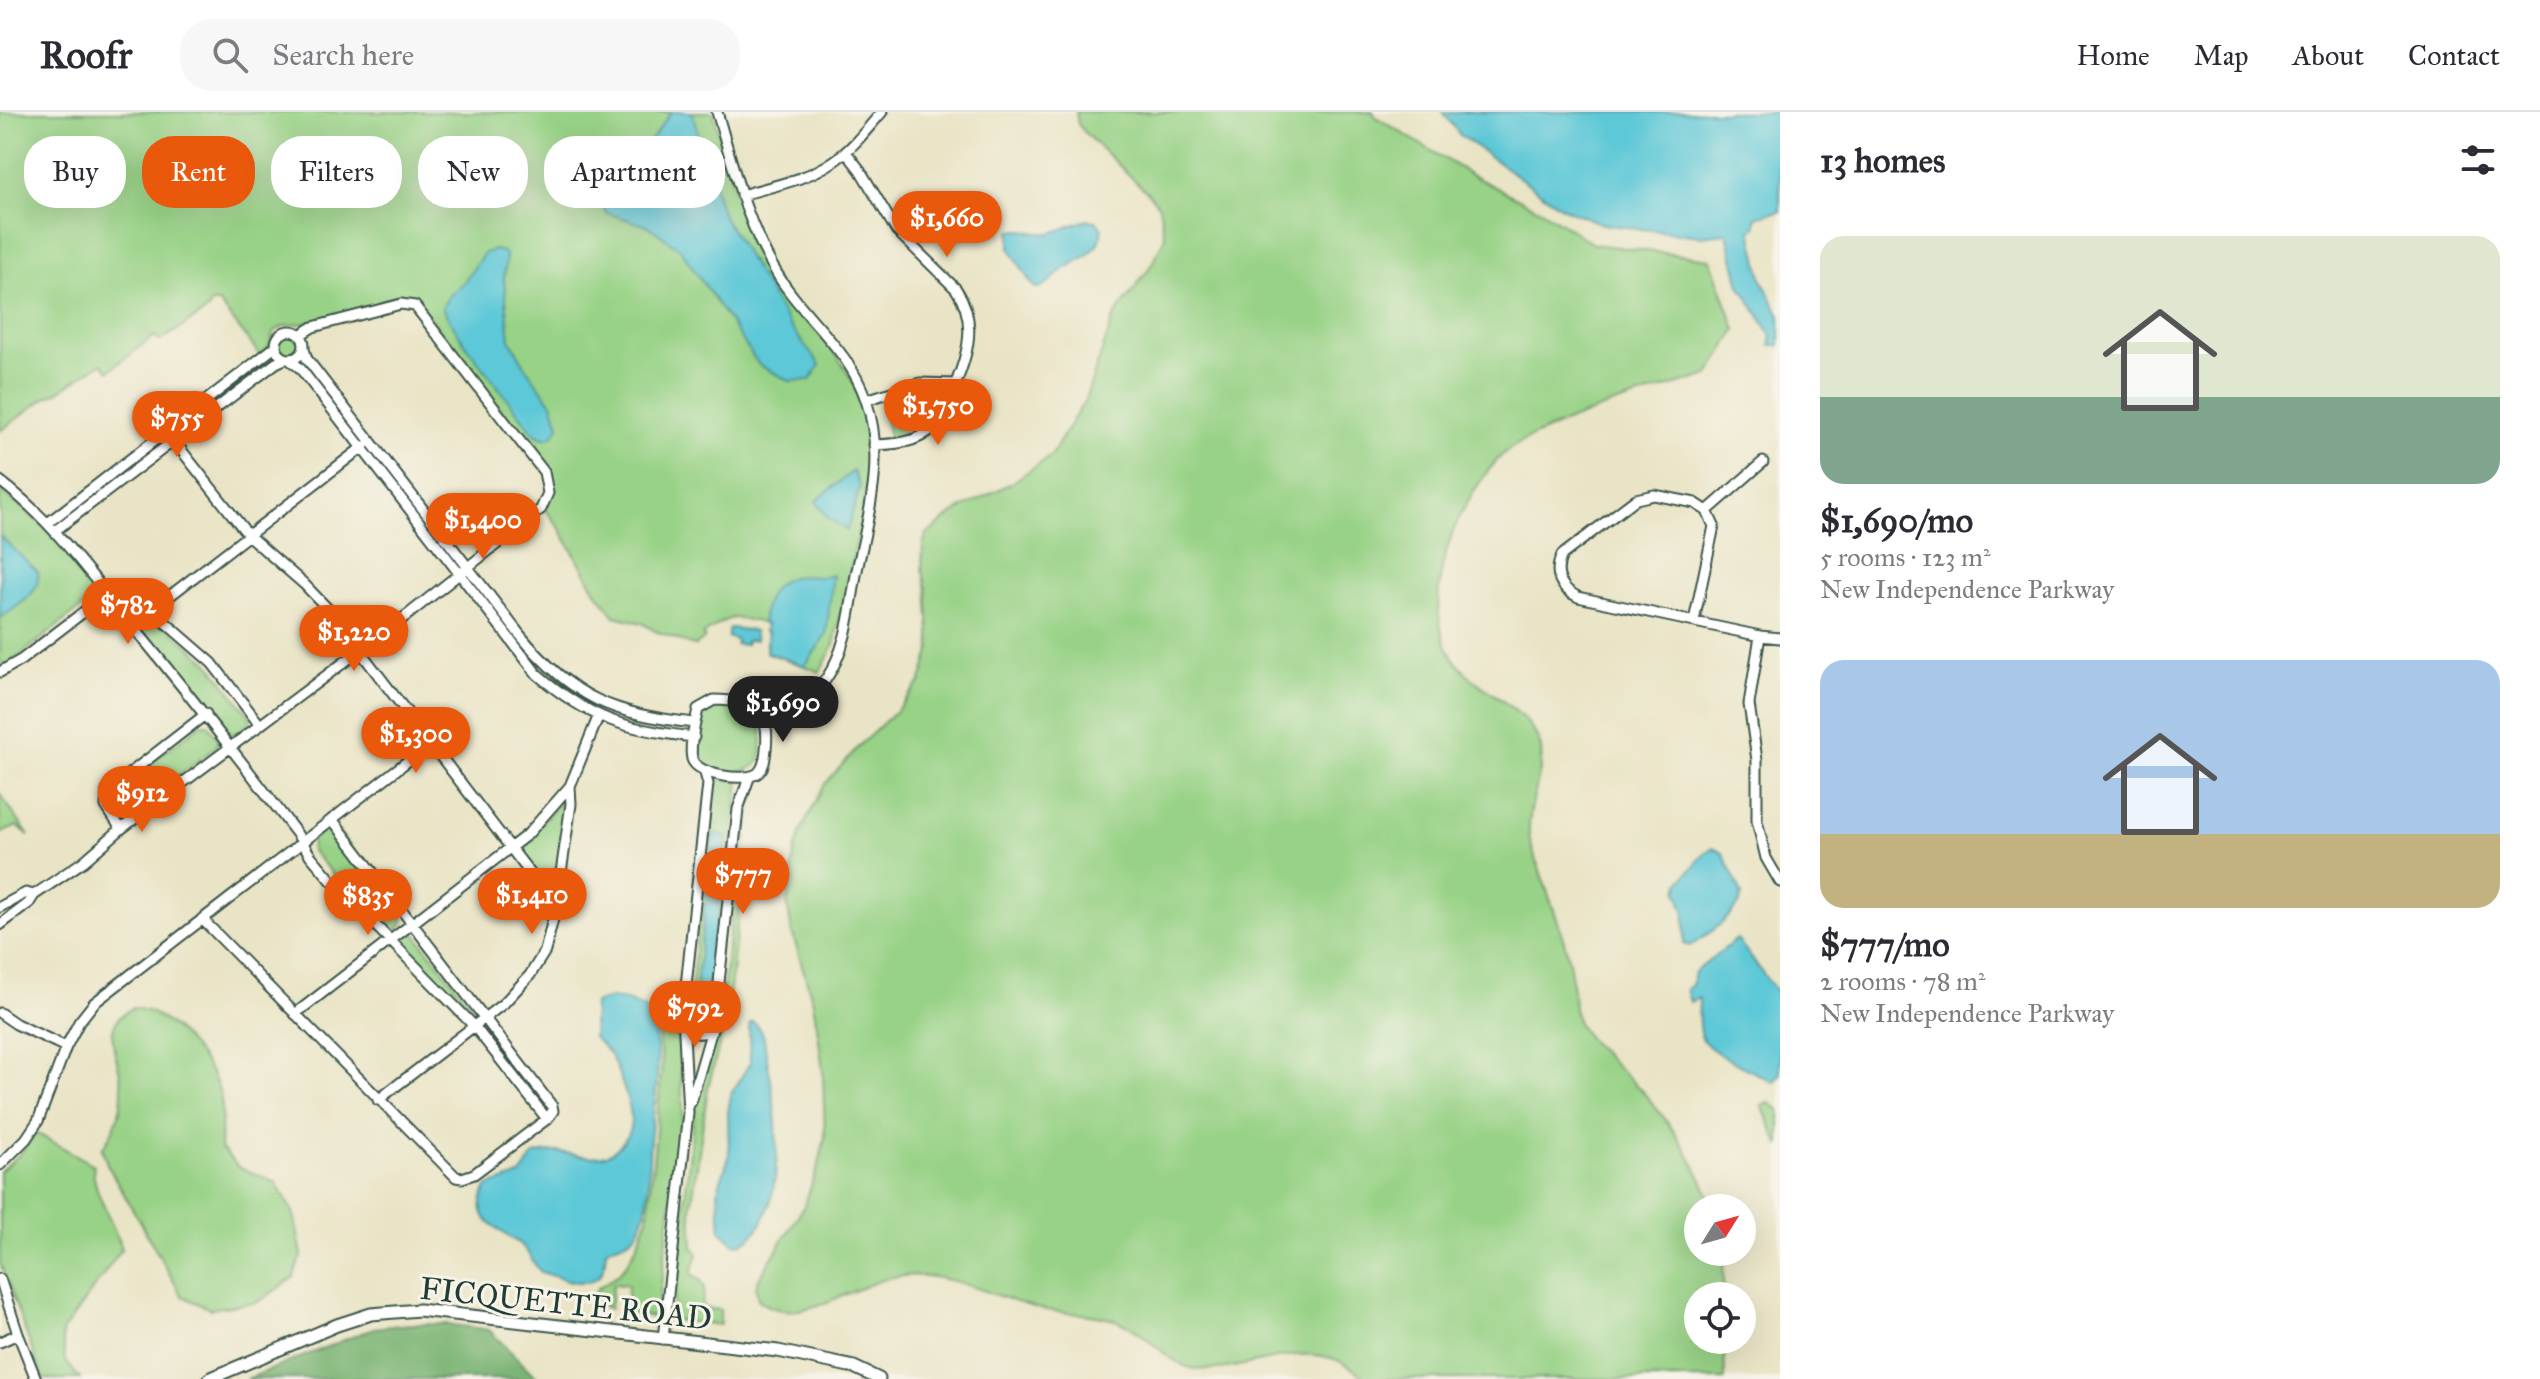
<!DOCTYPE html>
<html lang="en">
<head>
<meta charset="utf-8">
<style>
  :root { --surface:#fff; --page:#f7f7f7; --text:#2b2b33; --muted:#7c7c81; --line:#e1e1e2; --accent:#ea580c }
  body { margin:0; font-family:"IM FELL Great Primer",serif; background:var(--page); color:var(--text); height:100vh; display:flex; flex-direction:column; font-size:30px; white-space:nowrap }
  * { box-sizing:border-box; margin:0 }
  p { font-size:26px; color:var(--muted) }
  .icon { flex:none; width:44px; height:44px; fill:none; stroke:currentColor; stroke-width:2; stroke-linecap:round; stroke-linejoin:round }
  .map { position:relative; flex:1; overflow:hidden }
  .details { display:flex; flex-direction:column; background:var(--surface); width:760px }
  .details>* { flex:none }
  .hud { position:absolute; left:24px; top:24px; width:760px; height:72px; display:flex; gap:16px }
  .needle { width:52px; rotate:53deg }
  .tools { position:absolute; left:1684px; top:1082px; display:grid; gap:16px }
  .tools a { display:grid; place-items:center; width:72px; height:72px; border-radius:50%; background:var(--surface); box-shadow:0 8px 32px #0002; font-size:40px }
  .price { position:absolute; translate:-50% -68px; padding:0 18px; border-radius:28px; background:var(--accent); color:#fff; font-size:26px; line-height:52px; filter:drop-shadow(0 2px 4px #0008) }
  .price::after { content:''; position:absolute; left:50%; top:48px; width:24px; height:18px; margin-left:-12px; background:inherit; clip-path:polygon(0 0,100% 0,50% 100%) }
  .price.active { background:#222; color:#fff }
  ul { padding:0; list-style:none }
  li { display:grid; align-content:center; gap:16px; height:424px; padding:0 40px }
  li span { display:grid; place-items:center; height:248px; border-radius:24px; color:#555 }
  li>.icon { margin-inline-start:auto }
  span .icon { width:144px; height:144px; fill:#fffc; stroke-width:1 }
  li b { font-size:34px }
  h2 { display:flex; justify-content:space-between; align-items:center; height:96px; padding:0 40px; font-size:34px }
  .tag { padding:0 28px; border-radius:32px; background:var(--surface); box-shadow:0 8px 32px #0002; font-size:28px; line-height:72px }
  .tag.active { background:var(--accent); color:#fff }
  header { display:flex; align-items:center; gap:48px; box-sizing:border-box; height:112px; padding:0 40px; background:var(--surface); border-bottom:2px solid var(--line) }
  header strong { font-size:38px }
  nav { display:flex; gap:44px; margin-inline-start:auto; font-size:28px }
  .search { width:560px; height:72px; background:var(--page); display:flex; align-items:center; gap:20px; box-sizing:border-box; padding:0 28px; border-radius:32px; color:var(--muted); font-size:30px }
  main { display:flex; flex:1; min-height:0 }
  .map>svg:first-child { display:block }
  .green { fill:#98d286; stroke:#5c885d; stroke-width:2 }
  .forest { fill:#7ab473; stroke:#4c7854; stroke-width:2 }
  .water { fill:#5dc8d7; stroke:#3e8286; stroke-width:2 }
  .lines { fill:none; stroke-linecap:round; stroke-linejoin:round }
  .minor-casing { stroke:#3d564a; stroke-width:13 }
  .major-casing { stroke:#3d564a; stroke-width:15 }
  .minor { stroke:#fff; stroke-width:9 }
  .major { stroke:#fff; stroke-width:11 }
  .labels { text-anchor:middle; stroke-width:6; stroke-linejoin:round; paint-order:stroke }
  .street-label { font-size:32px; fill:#1f3d34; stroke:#f7f3e8 }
</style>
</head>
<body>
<header>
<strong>Roofr</strong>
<div class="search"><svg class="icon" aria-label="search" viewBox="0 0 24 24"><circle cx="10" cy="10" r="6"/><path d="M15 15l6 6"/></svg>Search here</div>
<nav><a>Home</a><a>Map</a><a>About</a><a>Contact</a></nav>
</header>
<main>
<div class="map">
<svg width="1780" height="1267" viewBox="0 0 1780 1267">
  <rect width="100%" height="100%" fill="#f7f3e8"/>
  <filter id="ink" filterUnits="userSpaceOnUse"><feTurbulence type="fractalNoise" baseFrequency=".0125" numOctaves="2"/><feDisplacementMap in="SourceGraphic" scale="16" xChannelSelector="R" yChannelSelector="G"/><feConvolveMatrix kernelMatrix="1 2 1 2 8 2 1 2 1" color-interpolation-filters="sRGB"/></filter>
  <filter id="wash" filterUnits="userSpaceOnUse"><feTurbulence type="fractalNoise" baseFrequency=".006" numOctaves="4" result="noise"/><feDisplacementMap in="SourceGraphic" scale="32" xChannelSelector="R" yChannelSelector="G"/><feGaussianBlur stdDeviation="1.8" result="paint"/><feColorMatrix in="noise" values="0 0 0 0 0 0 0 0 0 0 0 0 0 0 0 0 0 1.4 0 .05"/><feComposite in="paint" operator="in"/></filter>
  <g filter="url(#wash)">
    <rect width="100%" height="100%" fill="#e9e4c5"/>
    <path class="green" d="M0 0H713C729 54 740 111 770 160 810 225 860 243 869 330 871 348 867 366 865 384 858 435 844 483 834 533L820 560 766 540 768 520 765 519 766 512C730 504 734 501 703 523L705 526 695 534 655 519 642 511 615 504 597 481 559 415 545 397 552 371 550 361 417 189 402 186 307 211 284 214 274 220 269 235 260 243 219 191H211L208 198 160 229 154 224 109 259 102 251 56 281 45 286 0 319Z
      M1076 0H1373L1376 5 1473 64 1543 99 1593 132 1710 147 1736 218 1709 263C1653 280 1597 295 1543 320 1527 327 1509 335 1497 348 1476 372 1456 406 1447 437 1437 470 1433 505 1448 537 1468 578 1524 589 1540 632 1547 654 1527 693 1529 721 1529 732 1536 745 1539 755 1551 793 1569 832 1572 871 1574 886 1572 899 1579 913 1589 932 1625 961 1641 978 1673 1013 1697 1052 1714 1096H1698V1140H1723L1724 1184H1698V1228H1724L1725 1267H1365C1311 1213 1248 1267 1190 1256 1165 1248 1149 1223 1125 1212 1099 1200 1069 1203 1041 1197 994 1186 951 1159 900 1164 856 1169 797 1221 758 1187L756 1175 759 1167 804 1094 820 1048 825 1025 823 959 818 921 813 890 792 820 787 790 795 738 801 719 824 673 859 634 897 598 921 569 931 536 927 477 922 457 923 432 927 422 955 400 1011 371 1051 344 1085 288 1114 205 1152 152 1165 125 1159 94 1148 81 1086 22 1078 12Z
      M278 232a11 11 0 1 1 22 0a11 11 0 1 1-22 0Z
      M921 275H941L947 282C932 316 927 321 890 329L881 288Z
      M0 377 47 417 90 470 96 475 95 485 19 544 0 555Z
      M150 506H156L209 551 251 606 248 613 235 622 226 621 142 519 143 511Z
      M715 593C741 595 764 594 762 627 761 634 762 645 758 651 747 665 700 661 698 642 696 630 700 615 701 604Z
      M201 612H208L219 628 216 635 125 705H118L110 695 109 683Z
      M714 666 739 669 710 910 701 918 687 913Z
      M747 677 755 685 750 696 727 905 708 975 691 1097 693 1135 698 1142 691 1162C706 1169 706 1177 702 1191L704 1196 720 1198V1213L675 1208 673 1199 694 1002 705 950 720 907 743 700 741 693Z
      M0 682 29 724 17 714 0 722Z
      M561 689 567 692 556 764 551 769C537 768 522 747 521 734Z
      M331 716 337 718 403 803V812L396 819 385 820 311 738 312 727Z
      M409 819H413L478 903 474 907 400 834 401 825Z
      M133 896C166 897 210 949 219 979 225 995 220 1018 220 1035L238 1055 276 1070 294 1102 302 1143 293 1166 258 1190 210 1197 182 1184 107 1052 102 1037C114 1018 122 1002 122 979 123 948 94 914 133 896Z
      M655 896 677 900 683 998 657 1206 626 1200 628 1173 613 1172 610 1197 591 1188C595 1173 607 1172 618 1162 632 1150 641 1123 648 1106L662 952Z
      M1769 991 1780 998V1034L1762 994Z
      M36 1021 94 1053C89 1070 112 1110 119 1129L121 1138 62 1220 65 1248 80 1267H43L0 1151V1059L20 1042Z"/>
    <path class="forest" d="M410 1212H448L489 1218 538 1267H247L374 1216Z"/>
    <path class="water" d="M671 0H692L723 104 790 214 820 253 810 268 789 269 759 253 680 137 648 114 606 101 598 84 635 51Z
      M1443 0H1780V99L1756 105V115L1751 118 1762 168 1780 204V233L1770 234 1772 224 1740 173 1727 121 1700 124 1602 112 1561 95 1460 23Z
      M1089 108 1096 109 1102 117C1101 140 1080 147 1063 158 1053 165 1048 175 1036 176L1032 173 1010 137V120C1022 114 1036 124 1050 121 1063 118 1076 110 1089 108Z
      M494 138 503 140 506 144 504 167 510 227 526 256 553 293 559 314C553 329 543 329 533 320L467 235 442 196 448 185 465 169 484 141Z
      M853 359 860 375 847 419 827 405 816 389Z
      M0 424 38 460C41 483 17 494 0 506Z
      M833 463 826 523 805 554 766 540 768 520 765 519 766 512H762C764 492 770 470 793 465 806 462 819 468 833 463Z
      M732 516 754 519 756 528 746 529V533L736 532V528L728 525V518Z
      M713 722 727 724 705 913 692 911Z
      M1713 736 1723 741 1742 782C1739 802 1706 824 1690 834L1684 832 1685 802 1678 779 1680 770 1705 741Z
      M1737 827 1780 884V963L1773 970C1756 959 1707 942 1701 924 1697 913 1699 898 1699 886L1690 890 1686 877 1692 873 1695 860Z
      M611 886 625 888 646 897C667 939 654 985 650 1029 647 1057 653 1095 637 1120 629 1131 616 1131 606 1138 605 1144 605 1153 603 1158 591 1181 558 1165 541 1160 533 1152 529 1140 521 1133 501 1116 467 1110 488 1074L521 1063 534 1043C563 1034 580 1048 602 1044 617 1042 631 1023 631 1008 632 995 617 955 610 943 606 937 599 931 593 925L594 891Z
      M752 910C767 918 764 933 767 948 777 995 791 1104 741 1132L734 1131 721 1119 718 1077 729 1045 728 1001 731 982 750 951 749 913Z"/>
  </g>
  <g filter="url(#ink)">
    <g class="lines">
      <defs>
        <path id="minor" d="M717 0C734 57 747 114 779 165 807 209 849 237 866 288 886 347 868 405 856 463 850 498 847 537 826 567 811 587 786 595 764 605
          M846 40 860 58 896 118 956 177C985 220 958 263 942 305 925 330 902 332 874 333
          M741 83C772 74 807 68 834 49 853 36 867 17 882 0
          M276 233a14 14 0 1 1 28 0a14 14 0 1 1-28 0Z
          M304 237 307 247 520 523C572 586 614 603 695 611
          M290 248 300 256 537 562C589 607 626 618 694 625
          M866 288 920 271 955 272
          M167 320 249 424 304 472 327 496 556 795
          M0 369C53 409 89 461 131 512 188 581 243 651 297 722L310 743 332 769 474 914 547 1007
          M1707 399 1763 350
          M49 410 275 235
          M56 418 276 251 285 247
          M151 498 212 551 260 613
          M1694 509 1714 414 1707 399 1695 391 1654 383 1636 387 1562 443C1553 462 1560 476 1578 485L1760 524 1780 526
          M132 513 364 334
          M1760 524 1749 592 1757 648V709L1766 746 1780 770
          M0 560 21 548 107 482
          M714 588C752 589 771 594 766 637 765 645 765 654 759 660 749 671 697 664 692 647 689 633 695 612 698 597Z
          M121 717 106 694 107 679 206 602
          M0 795 26 781 34 783
          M202 807 456 1065 462 1066 474 1062 547 1007 553 999 552 994 332 707
          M0 813 29 791 34 783 84 749 121 717 410 501 541 397 548 381 544 360 415 194 401 192 313 215 300 223
          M0 901 16 912 66 935
          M295 902 528 722 570 674
          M683 914C691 923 703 923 712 917
          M378 988 504 891 530 863 545 839 556 795 571 692 570 674 599 603
          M691 990 715 907 738 697 749 666
          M0 1053 26 1027 38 1009 66 935 79 910 94 891 431 631
          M0 1167 18 1222 36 1267
          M663 1227 688 1001 683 901 708 672 705 661
          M0 1230 18 1222"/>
        <path id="major" d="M209 1267 337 1213 371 1202 419 1198 778 1239 854 1255 879 1267"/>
      </defs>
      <use href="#minor" class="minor-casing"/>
      <use href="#major" class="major-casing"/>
      <use href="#minor" class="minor"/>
      <use href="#major" class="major"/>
    </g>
  </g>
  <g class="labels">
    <g class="street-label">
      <text transform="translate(566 1191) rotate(6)" y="11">FICQUETTE ROAD</text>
    </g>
  </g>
</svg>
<div class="tools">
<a><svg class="needle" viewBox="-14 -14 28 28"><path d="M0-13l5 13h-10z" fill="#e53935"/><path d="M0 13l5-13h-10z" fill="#7c7c81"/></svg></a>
<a><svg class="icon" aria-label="locate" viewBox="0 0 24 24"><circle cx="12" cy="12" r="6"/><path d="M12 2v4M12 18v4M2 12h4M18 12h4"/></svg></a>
</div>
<b class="price" style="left:947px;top:147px">$1,660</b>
<b class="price" style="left:938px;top:335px">$1,750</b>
<b class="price" style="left:177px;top:347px">$755</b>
<b class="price" style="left:483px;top:449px">$1,400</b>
<b class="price" style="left:128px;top:534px">$782</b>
<b class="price" style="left:354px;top:561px">$1,220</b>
<b class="price active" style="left:783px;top:632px">$1,690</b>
<b class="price" style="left:416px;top:663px">$1,300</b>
<b class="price" style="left:142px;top:722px">$912</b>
<b class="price" style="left:743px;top:804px">$777</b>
<b class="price" style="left:532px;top:824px">$1,410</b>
<b class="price" style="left:368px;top:825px">$835</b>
<b class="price" style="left:695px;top:937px">$792</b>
<div class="hud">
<a class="tag">Buy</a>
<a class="tag active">Rent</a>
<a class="tag">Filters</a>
<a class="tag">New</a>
<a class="tag">Apartment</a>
</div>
</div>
<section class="details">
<h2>13 homes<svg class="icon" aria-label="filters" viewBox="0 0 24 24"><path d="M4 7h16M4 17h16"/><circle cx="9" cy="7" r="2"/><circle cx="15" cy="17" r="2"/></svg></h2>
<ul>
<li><span style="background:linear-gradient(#dfe7d0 65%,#7fa58c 0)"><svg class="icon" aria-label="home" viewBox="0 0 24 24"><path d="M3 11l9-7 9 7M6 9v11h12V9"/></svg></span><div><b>$1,690/mo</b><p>5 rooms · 123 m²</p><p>New Independence Parkway</p></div></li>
<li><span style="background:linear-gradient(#a9c7e8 70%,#c2b280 0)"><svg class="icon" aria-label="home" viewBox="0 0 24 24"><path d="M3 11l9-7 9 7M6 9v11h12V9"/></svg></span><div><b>$777/mo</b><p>2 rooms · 78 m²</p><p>New Independence Parkway</p></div></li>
</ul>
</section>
</main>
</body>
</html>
